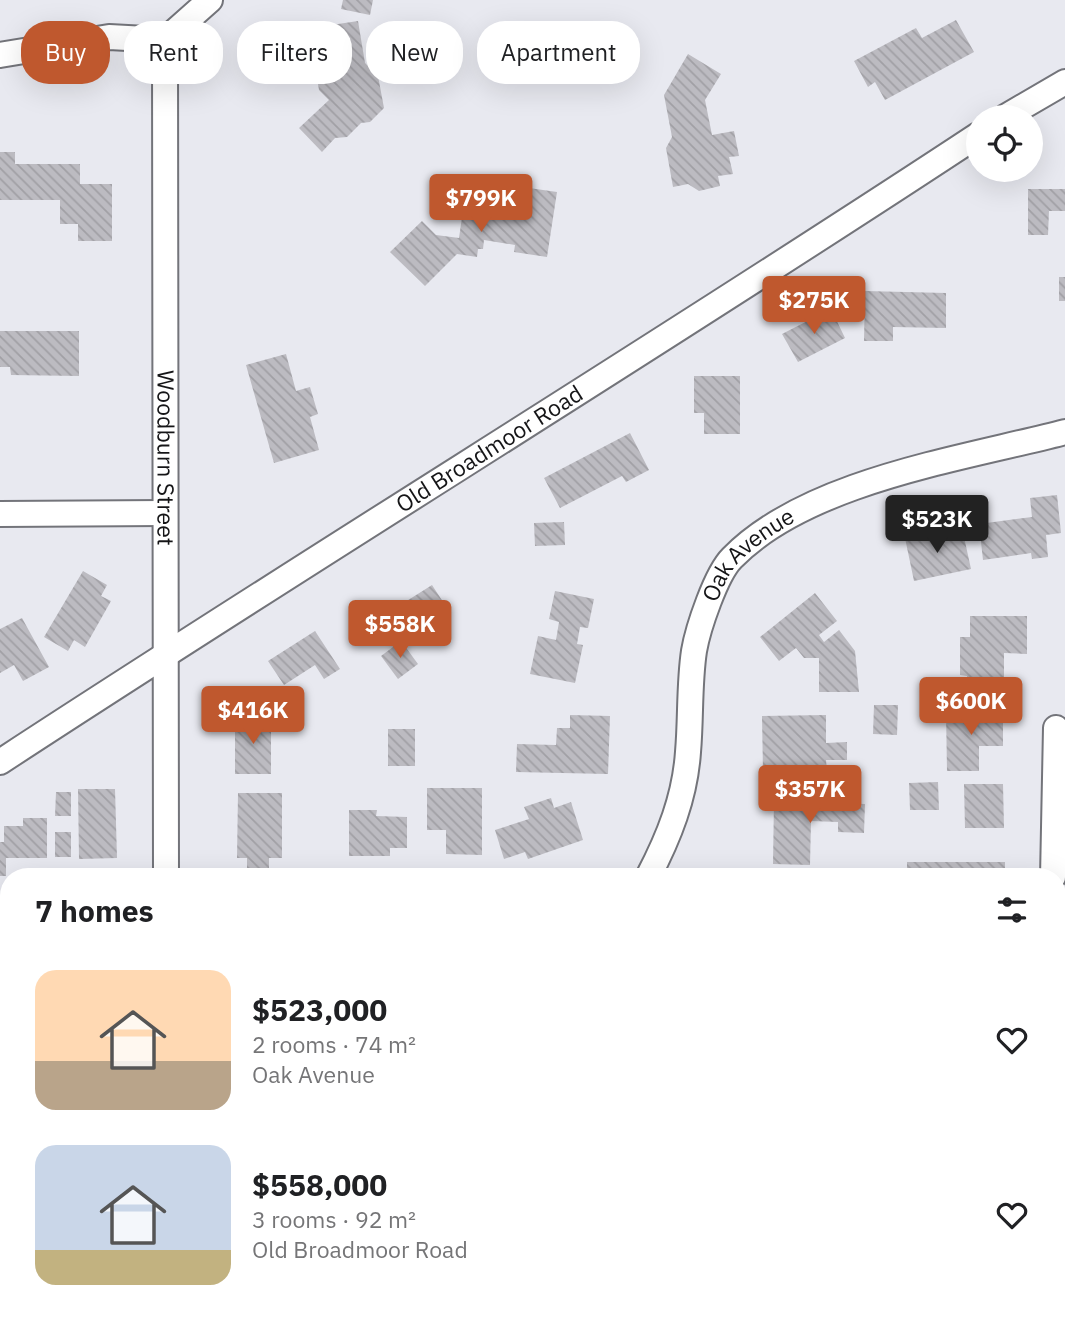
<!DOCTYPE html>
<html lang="en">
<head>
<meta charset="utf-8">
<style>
  :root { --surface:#fff; --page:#f6f6f6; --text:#202124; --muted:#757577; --accent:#bf582e }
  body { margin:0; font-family:"IBM Plex Sans",sans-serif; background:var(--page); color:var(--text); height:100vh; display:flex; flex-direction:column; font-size:26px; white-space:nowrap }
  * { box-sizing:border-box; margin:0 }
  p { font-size:23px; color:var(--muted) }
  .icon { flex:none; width:38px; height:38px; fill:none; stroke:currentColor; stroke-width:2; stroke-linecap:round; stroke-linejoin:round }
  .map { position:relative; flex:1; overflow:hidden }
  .drawer { position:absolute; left:0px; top:868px; width:1066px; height:450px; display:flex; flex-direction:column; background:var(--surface); border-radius:28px 28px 0 0; box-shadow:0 7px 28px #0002 }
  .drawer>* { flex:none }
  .guide { position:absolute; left:21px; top:21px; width:700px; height:63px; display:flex; gap:14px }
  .controls { position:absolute; left:966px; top:105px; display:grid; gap:14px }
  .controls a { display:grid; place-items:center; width:77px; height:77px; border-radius:50%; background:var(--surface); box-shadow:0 7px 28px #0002; font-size:35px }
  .price { position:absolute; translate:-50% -60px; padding:0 16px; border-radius:7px; background:var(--accent); color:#fff; font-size:23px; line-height:46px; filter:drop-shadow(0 2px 4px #0008) }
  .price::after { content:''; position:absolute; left:50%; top:42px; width:21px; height:16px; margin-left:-10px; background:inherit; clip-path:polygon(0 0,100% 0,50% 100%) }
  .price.active { background:#222; color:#fff }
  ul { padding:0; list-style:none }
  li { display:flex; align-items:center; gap:21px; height:175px; padding:0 35px }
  li span { display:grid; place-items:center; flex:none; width:196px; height:140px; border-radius:21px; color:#555 }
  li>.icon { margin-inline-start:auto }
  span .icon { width:84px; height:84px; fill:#fffc; stroke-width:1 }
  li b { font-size:30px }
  h2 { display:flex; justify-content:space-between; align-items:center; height:84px; padding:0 35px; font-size:30px }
  .chip { padding:0 24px; border-radius:28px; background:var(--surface); box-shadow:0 7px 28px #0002; font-size:24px; line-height:63px }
  .chip.active { background:var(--accent); color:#fff }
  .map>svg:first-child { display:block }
  .building { fill:url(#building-back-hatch) }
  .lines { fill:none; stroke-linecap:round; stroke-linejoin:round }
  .minor-casing { stroke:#73747a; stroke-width:28 }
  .minor { stroke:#fff; stroke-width:24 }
  .labels { text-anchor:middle; stroke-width:7; stroke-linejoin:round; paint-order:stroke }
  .street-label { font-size:23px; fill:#151517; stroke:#fff }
</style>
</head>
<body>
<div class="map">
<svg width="1065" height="1317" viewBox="0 0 1065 1317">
  <defs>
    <pattern id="building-back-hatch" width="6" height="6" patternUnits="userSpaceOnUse" patternTransform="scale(1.75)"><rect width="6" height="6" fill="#bcbbc1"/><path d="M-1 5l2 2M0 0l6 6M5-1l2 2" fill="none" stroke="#a1a0a5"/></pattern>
  </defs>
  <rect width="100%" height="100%" fill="#e8e9f0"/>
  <path class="building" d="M343 0H373L370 15 341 9Z
    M956 20 974 52 885 100 875 82 868 87 854 61 916 28 922 38Z
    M358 21 365 63 378 76 384 108 370 122 361 123 347 137 335 138 322 152 299 128 329 100 319 90 318 84 335 82 325 26Z
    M688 54 721 74 705 100 712 135 734 131 739 156 729 157 733 174 718 176 720 186 699 191 688 184 673 187 666 148 672 137 664 95Z
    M0 152H15V164H80V184H112V241H78V224H60V200H0Z
    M522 187 557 192 547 257 514 252 515 245 484 240 483 249H478L477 257 457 254 425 286 390 252 422 221 436 235 459 238 464 203 518 211Z
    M1028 189H1065V211H1049L1048 235H1028Z
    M1059 277H1065V301H1059Z
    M865 291 946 293V328L893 327V341H864Z
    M831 309 845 338 798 362 782 334Z
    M0 331H79V376L11 375 10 367H0Z
    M286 354 296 391 310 387 318 414 310 417 319 450 274 463 246 365Z
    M694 376H740V434H704V413H694Z
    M630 433 649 470 626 482 622 476 560 508 544 478Z
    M1057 495 1061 533 1046 535 1048 557 1032 559 1031 553 983 560 979 524 1032 517 1030 498Z
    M564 522 565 545 535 546 534 523Z
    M950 529 952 539 964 537 971 569 914 581 905 538Z
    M83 571 107 585 101 596 111 601 85 647 74 640 68 651 44 637Z
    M432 585 449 611 411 635 394 609Z
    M555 591 594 599 588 628 580 627 577 644 583 645 575 683 530 674 538 636 556 640 559 622 549 619Z
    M815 593 837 621 819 635 824 642 839 630 855 651 859 692H819V658H804L796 648 779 661 760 637Z
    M970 616H1027V654L1004 653V693L967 692V676L960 675V637H970Z
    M22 618 49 667 23 681 14 665 0 673V629Z
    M315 631 340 669 324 679 315 665 284 685 268 661Z
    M401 641 418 664 398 679 381 656Z
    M874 705H898L897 735 873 734Z
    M946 711H1003V746H979V771H947Z
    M570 715 610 716 608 774 516 772 517 744 556 745 557 728H570Z
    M826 715V743L847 742V760H826L827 771 763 772 762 716Z
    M235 718H271V774H235Z
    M388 729H415V766H388Z
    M938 782 939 810H910L909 783Z
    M964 784H1003L1004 828H965Z
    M427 788H482V855L446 854V830H427Z
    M78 789H115L117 858 79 859Z
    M56 792H71V816H55Z
    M238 793H282V858H269V874L247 873V858H237Z
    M804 795H841V803L865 804 864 833 838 832V822L811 821 810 865 773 864 774 800 804 801Z
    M551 798 554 808 571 802 583 840 528 859 525 852 504 859 495 830 529 819 524 807Z
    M349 810H377L376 816 407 817V848H390V856H349Z
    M23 818H47V858H6V876H0V842H4V826H23Z
    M55 832H71V857H55Z
    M907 862H1005V877H907Z
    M1057 1011H1065V1059H1057Z
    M1065 1274V1317H1044L1048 1309H1057V1290Z
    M61 1309H110V1317H61Z
    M232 1309H274V1312H282V1317H232Z
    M548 1309H579V1317H548Z
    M607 1309H688L686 1317H605Z"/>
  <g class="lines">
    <defs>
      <g id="minor">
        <path id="s1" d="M165 40 166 877"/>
        <path d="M0 55 109 37 165 40 210 0"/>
        <path d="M1005 117 1065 82"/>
        <path d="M0 514 164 513"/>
        <path id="s2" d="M0 762C324 550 655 348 978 135"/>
        <path id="s3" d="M648 877C669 837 685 797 688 752 691 718 689 684 694 651 698 628 716 574 732 558 807 481 962 459 1065 432"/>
        <path d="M1053 877 1056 728"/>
        <path d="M0 940H9"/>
        <path d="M1057 949H1065"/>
        <path d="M167 1309V1317"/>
        <path d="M446 1317 448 1309"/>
      </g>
    </defs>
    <use href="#minor" class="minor-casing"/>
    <use href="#minor" class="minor"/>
  </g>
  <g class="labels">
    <g class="street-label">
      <text dy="8" stroke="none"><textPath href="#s2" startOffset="581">Old Broadmoor Road</textPath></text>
      <text dy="8" stroke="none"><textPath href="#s1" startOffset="418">Woodburn Street</textPath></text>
      <text dy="8" stroke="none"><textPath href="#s3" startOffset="348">Oak Avenue</textPath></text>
    </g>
  </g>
</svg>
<div class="controls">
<a><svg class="icon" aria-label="locate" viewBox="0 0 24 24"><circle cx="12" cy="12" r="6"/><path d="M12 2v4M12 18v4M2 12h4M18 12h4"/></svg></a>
</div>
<b class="price" style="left:481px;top:234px">$799K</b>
<b class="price" style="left:814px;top:336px">$275K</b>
<b class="price active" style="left:937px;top:555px">$523K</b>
<b class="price" style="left:400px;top:660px">$558K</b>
<b class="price" style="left:971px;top:737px">$600K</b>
<b class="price" style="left:253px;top:746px">$416K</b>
<b class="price" style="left:810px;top:825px">$357K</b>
<div class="guide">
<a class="chip active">Buy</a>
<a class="chip">Rent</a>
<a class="chip">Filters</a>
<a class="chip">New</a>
<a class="chip">Apartment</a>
</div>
<section class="drawer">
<h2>7 homes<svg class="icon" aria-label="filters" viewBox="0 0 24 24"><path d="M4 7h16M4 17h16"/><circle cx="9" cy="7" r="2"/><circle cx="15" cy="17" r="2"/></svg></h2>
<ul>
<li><span style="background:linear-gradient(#ffd9b3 65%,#b9a48a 0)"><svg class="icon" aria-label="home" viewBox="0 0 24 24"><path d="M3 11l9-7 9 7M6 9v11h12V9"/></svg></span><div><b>$523,000</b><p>2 rooms · 74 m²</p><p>Oak Avenue</p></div><svg class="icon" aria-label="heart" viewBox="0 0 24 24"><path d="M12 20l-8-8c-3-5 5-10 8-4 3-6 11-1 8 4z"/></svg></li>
<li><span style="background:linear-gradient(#c9d6e8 75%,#c2b280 0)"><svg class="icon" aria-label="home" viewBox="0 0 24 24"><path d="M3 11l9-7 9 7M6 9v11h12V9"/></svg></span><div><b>$558,000</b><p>3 rooms · 92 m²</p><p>Old Broadmoor Road</p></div><svg class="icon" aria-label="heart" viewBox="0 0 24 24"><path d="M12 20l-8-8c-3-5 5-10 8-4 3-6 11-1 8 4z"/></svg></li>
</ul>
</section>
</div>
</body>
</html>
